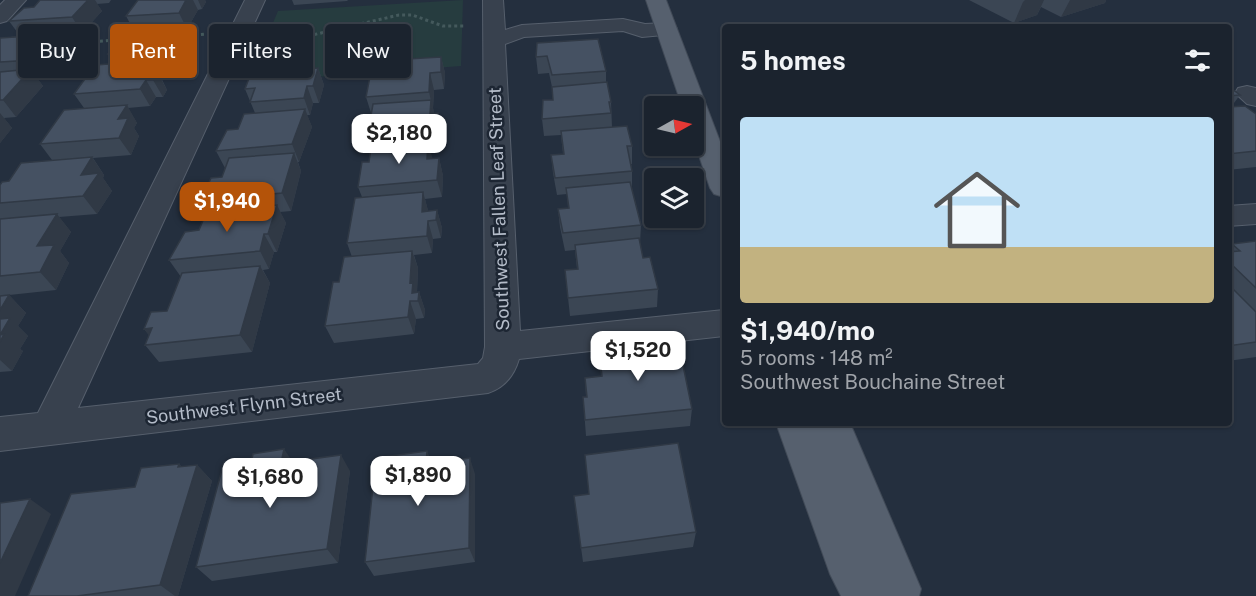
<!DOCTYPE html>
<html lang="en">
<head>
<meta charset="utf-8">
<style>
  :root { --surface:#1b232e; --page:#282f3a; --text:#f1f3f6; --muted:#a0a4aa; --line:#39404a; --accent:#b45309 }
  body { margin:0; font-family:"Public Sans",sans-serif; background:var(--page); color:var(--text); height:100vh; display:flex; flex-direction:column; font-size:22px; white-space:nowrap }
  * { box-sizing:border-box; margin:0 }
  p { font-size:20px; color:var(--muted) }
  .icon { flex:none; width:33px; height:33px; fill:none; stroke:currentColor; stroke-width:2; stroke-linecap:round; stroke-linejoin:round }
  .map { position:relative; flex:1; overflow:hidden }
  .sheet { position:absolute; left:722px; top:24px; width:510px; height:402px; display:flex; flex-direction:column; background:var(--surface); border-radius:6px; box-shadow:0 2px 4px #0004,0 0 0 2px var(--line) }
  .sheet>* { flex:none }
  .banner { position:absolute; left:18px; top:24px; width:570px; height:54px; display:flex; gap:12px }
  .needle { width:39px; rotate:82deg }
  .tools { position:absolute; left:644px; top:96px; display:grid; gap:12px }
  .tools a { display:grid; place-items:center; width:60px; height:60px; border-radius:6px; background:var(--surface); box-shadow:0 2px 4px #0004,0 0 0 2px var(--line); font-size:30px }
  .price { position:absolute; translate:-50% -51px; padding:0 14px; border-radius:12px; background:#fff; color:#222; font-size:20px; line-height:39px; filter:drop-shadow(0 2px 3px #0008) }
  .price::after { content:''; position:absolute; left:50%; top:36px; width:18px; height:14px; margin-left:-9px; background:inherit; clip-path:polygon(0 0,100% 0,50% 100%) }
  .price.on { background:var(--accent); color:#fff }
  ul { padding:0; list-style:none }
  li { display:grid; align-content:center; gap:12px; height:318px; padding:0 18px }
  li+li { border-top:2px solid var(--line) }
  li span { display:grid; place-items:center; height:186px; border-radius:6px; color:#555 }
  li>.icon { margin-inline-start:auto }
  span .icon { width:108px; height:108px; fill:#fffc; stroke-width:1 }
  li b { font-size:26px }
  h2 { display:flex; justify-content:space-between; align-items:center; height:72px; padding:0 18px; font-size:26px }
  .tag { padding:0 21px; border-radius:6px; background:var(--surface); box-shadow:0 2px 4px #0004,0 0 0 2px var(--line); font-size:21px; line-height:54px }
  .tag.on { background:var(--accent); color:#fff }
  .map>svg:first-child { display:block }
  .green { fill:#263c3f }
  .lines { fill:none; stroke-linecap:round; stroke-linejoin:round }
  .minor-casing { stroke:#565f6c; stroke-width:2 }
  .major-casing { stroke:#414a57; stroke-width:2 }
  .path { stroke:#44595c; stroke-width:3; stroke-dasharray:3 3; stroke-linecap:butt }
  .minor { fill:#38414e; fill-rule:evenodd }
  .major { fill:#56606e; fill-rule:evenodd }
  .wall { fill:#3b4654 }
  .shaded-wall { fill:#303945 }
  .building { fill:#455162; stroke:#303945; stroke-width:1.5 }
  .labels { text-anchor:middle; stroke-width:5; stroke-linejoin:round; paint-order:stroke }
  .street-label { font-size:18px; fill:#b4bcc9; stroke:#1d2633 }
</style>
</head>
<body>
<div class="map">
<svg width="1256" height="596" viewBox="0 0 1256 596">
  <rect width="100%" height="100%" fill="#242f3e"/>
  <path class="green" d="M463 0 461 66 248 82 278 11Z"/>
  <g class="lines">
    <defs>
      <path id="minor" d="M5 0H26L7 21 0 23V5Z
        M245 0H265L78 408 478 364 483 358 485 347 483 0H503L505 30 522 25 623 19 645 24 666 23 674 24 677 29 674 34 642 37 623 31 524 37 505 44 520 331 724 310V336L519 359C514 376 504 388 488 393L0 451V417L38 413Z
        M1247 86 1256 88V106L1247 104 1235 93 1238 88Z
        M1256 204V224L1228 226V206Z"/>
      <path id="major" d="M646 0H666L724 152V197L714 194 710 188 693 138V106H682Z
        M776 423H850L921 589 919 596H841L830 574Z"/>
    </defs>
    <use href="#minor" class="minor-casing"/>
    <use href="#major" class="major-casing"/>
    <path class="path" d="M273 30 308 36 399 15H412L443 26H464
      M183 36 206 34
      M64 44 116 40"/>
    <use href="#minor" class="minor"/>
    <use href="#major" class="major"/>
  </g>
  <path class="wall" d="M40 0H111L109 3 97 4 102 11 82 33 60 35 70 50 58 66H53L45 76 36 77 43 86 16 117 4 118 12 128 0 143V38L20 36 9 21 34 7Z
    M138 0H205L206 2 202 9 198 10 187 29H185L191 42 184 55 174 56 167 68 157 69 167 90 163 97H156L150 106 128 108 137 123 134 128 139 136 131 155 93 158 104 175 103 178 112 191 97 214 59 217 71 232 60 251 69 263 56 290 0 296V185L52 160 40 144 84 108 74 94 114 64 108 54 113 48 111 45 133 29 126 16Z
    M292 0H348L347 1 294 5Z
    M969 0H1106L1105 3 1061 17 1041 7 1037 15 1014 23Z
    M537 43 606 71V82L611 102 612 127 632 146V164H631L632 171V189L641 225 640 243 643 258 658 289 657 307 570 316 565 270 577 269 575 250 565 251 560 227 558 209 568 208 567 194 557 195 553 173 551 155 563 154 561 135 544 136 542 119 553 100 552 87 549 73 538 74 536 57Z
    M441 57 445 73 444 89 434 90 433 108 434 114 442 131 441 150 430 151 432 159 439 158 443 176 442 197 425 199 428 211 437 210 442 228 441 238 433 239 432 253 414 255 418 268 417 292H419L425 310 424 318 416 319 414 334 334 343 325 326 339 282 352 257 347 243 362 197 358 187 369 162 370 149 367 138 371 113 366 97Z
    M318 68 324 85 319 103H313L310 115H307L312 127 299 162H298L301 171 291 211 280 212 286 223 277 252H274L269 269 263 270 270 283 252 352 159 362 145 345 149 335 144 329 167 311 181 277 169 260 199 230 207 211 201 201 222 177 225 168 216 151 255 113 245 89Z
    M1228 86 1240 95 1231 107 1256 114V167L1228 170Z
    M1256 241V357L1228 361V248L1232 244Z
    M9 295 26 313 18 326 28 336 20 349 23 351 12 371 0 372V296Z
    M599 349 692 409 690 426 586 436 583 397H586L585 378 601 376Z
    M292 461 350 471 338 563 212 581 196 567Z
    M432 463 475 474V562L374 576 365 562Z
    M179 464 182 467 197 465 212 481 178 596H28Z
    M589 494 696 532 693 547 583 562 574 496Z"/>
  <path class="shaded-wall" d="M88 0H95L102 11 82 33 72 17Z
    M186 0H193L198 10 187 29 179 13Z
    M198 0H205L206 2 202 9Z
    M1025 0H1044L1037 15 1014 23 1023 2Z
    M1070 0H1106L1105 3 1061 17Z
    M183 26 191 42 184 55 176 38Z
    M60 34 70 50 58 66 47 49Z
    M165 39 174 56 167 68 158 51Z
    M42 49 53 66 45 76 33 60Z
    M441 57 445 73 444 89 441 72Z
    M153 61 162 78 161 79 167 90 163 97 153 80 145 74Z
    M318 68 324 85 319 103 313 86Z
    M31 69 43 86 16 117 3 100Z
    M430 73 434 90 433 108 435 117 430 114 431 101 429 92Z
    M146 80 156 97 150 106 140 89Z
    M307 86 313 103 310 115 304 98Z
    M127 105 137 123 134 128 139 136 131 155 119 138 118 119Z
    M305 109 312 127 299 162 292 144Z
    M0 113 12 128 0 143Z
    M438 113 442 131 441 150 437 132Z
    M428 142 433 160 427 159Z
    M294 153 301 171 291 211 282 193Z
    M92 157 104 175 103 178 112 191 97 214 83 196 81 175Z
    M439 158 443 176 442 197 437 180Z
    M423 192 428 210 427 229 422 212Z
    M277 205 286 223 277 252 268 234Z
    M437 210 442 228 441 238 436 220Z
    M57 214 71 232 60 251 69 263 56 290 40 272 37 246Z
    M428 221 433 239 432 253 427 236Z
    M264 234 274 252 269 269 260 251Z
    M412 251 418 268 417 292H419L425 310 424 318 418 301H415L410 283Z
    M260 266 270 283 252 352 240 335Z
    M9 295 26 313 18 326 28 336 20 349 23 351 12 371 0 360V310Z
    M410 301 416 319 414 334 408 317Z
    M152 328 156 344 144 329Z
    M284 449 295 465 281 463Z
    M427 451 434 467 426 464Z
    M341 455 350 471 338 563 327 549Z
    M470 458 475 474V562L469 548Z
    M179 464 193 478 197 465 212 481 178 596H175L160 585Z
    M30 499 51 514 15 596H0V563Z"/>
  <path class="building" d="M40 0H88L72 17 9 21 24 8 34 7Z
    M138 0H186L179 13 126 16Z
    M183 26 176 38 165 39 158 51 108 54 115 44 111 45 121 30Z
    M60 34 47 49H42L33 60 0 62V38Z
    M598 39 606 71 552 75 547 56 536 57 537 43Z
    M441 57V72L430 73 429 92 366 97 373 61Z
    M153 61 145 74 157 73 153 80H146L140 89 74 94 95 65Z
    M318 68 313 86H307L304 98 250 102 255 88 245 89 251 73Z
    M31 69 3 100H0V72Z
    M607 82 611 102H609L611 113 542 119 543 100H553L552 87Z
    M1228 86 1240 95 1228 96Z
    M431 100 430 114 438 113 437 132 367 138 373 104Z
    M127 105 118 119 128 118 119 138 40 144 64 110Z
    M1245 106 1256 114V151L1228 154V107Z
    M305 109 292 144 216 151 227 130 238 129 244 114Z
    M627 126 632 146H627L632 171 555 178 551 155 564 154 561 131Z
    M428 142 427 159 439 158 437 180 358 187 362 162H369L371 147Z
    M294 153 282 193 201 201 211 178 222 177 229 158Z
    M92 157 81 175 99 173 83 196 0 203V185L2 182 9 181 21 163Z
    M630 182 641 225 563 233 558 209 569 208 566 188Z
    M423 192 422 212 437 210 436 220 428 221 427 236 347 243 355 198Z
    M277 205 268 234H264L260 251 169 260 185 232 199 230 207 211Z
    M57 214 37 246 54 245 40 272 0 276V219Z
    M639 238 643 258 650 257 658 289 568 298 565 270 578 269 575 245Z
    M1256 241V288L1228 261V252L1240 251 1232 244Z
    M412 251 410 283 413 282 412 293 419 292 418 301H410L408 317 325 326 333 282H339L344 257Z
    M260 266 240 335 145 345 152 328 144 329 151 312 167 311 182 273Z
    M1228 284 1256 312V342L1228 346Z
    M9 295 0 310V296Z
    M10 318 0 335V319Z
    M4 334 0 342V335Z
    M678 341 692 409 585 420 583 397H587L585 378 602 376 599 349Z
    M678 443 696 532 581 548 574 496 589 494 585 455Z
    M284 449 281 463 341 455 327 549 196 567 224 462 252 459 253 454Z
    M427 451 426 464 470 458 469 548 365 562 376 458Z
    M179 464 178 467 197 465 160 585 77 596H28L71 494 135 487 141 468Z
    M30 499 0 563V503Z"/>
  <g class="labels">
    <g class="street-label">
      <text transform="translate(499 209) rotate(-92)" y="6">Southwest Fallen Leaf Street</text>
      <text transform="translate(244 406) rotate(-7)" y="6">Southwest Flynn Street</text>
    </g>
  </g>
</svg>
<div class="tools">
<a><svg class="needle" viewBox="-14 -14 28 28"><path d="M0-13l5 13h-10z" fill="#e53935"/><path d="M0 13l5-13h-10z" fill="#a0a4aa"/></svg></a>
<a><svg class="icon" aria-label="layers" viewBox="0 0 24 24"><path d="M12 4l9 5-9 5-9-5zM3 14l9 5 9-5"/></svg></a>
</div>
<b class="price" style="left:399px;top:165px">$2,180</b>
<b class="price on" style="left:227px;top:233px">$1,940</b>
<b class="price" style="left:638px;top:382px">$1,520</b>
<b class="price" style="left:418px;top:507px">$1,890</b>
<b class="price" style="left:270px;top:509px">$1,680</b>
<div class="banner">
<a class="tag">Buy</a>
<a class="tag on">Rent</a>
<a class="tag">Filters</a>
<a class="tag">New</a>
</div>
<section class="sheet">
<h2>5 homes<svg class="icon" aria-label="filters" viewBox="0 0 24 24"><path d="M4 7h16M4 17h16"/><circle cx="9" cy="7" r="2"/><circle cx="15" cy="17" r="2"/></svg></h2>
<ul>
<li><span style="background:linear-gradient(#bfe0f5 70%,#c2b280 0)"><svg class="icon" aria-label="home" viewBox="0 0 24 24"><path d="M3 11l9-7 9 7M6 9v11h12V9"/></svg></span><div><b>$1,940/mo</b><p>5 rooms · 148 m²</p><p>Southwest Bouchaine Street</p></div></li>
</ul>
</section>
</div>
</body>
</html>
